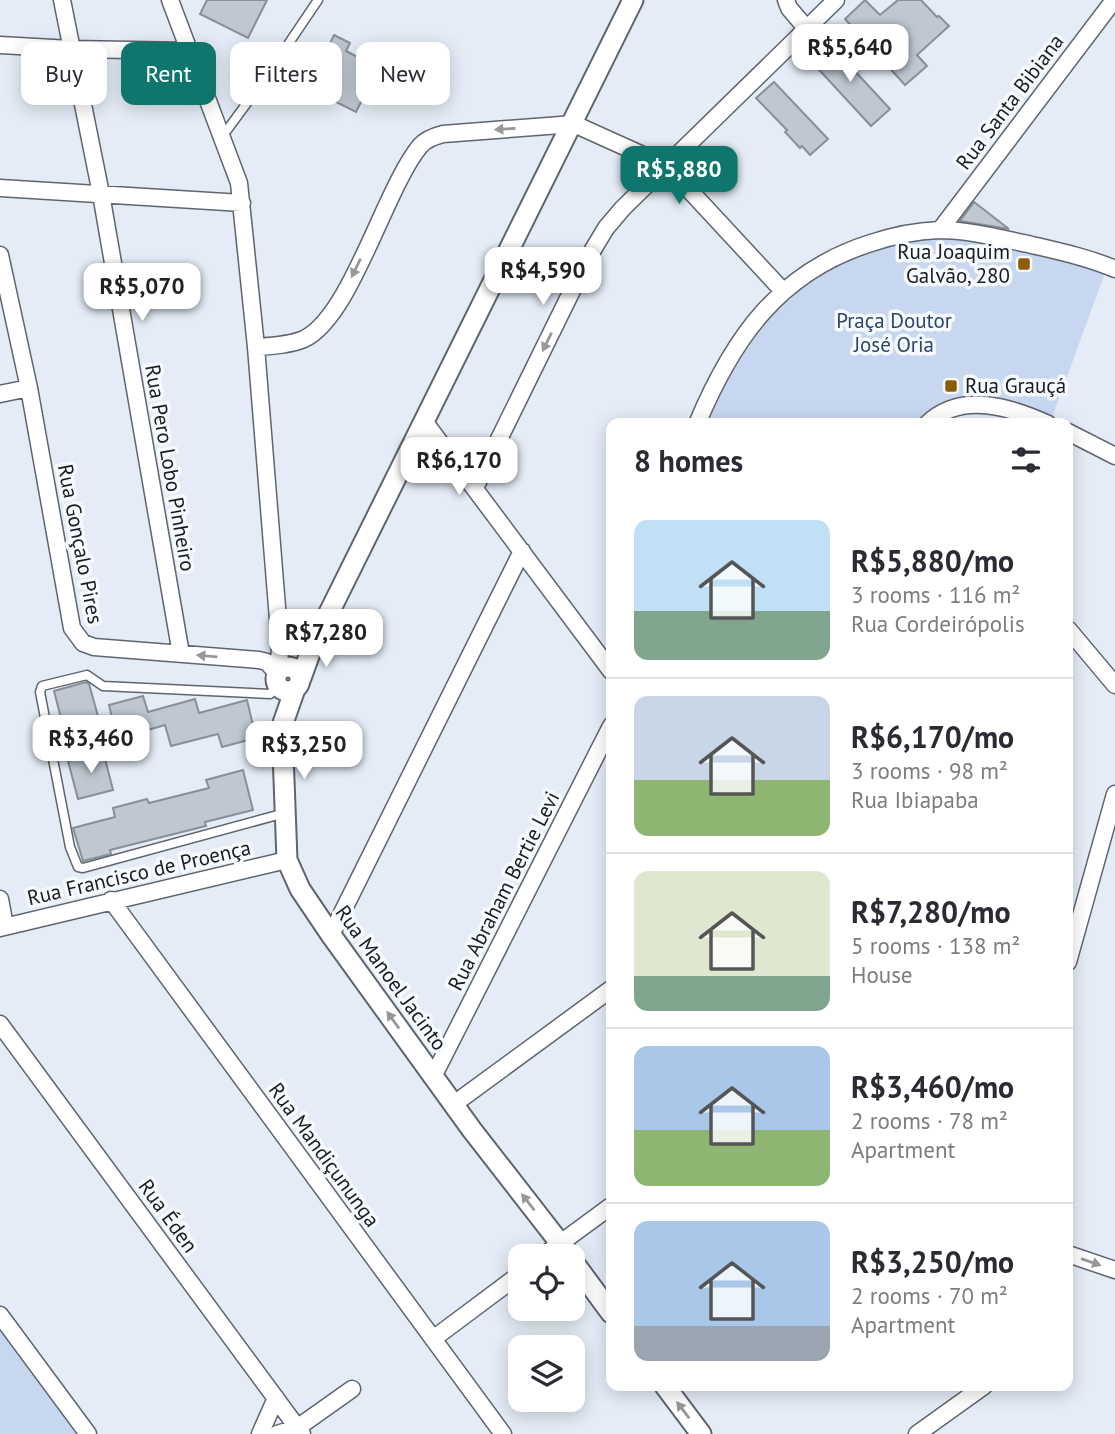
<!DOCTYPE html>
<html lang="en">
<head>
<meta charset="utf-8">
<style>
  :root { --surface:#fff; --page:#f2f2f3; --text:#2b2b33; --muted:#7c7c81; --line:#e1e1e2; --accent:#0f766e }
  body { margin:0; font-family:"PT Sans",sans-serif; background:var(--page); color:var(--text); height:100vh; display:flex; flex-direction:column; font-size:26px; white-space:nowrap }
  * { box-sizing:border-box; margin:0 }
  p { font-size:23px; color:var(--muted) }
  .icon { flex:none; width:38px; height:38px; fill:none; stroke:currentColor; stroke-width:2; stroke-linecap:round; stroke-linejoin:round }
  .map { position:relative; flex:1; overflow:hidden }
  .panel { position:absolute; left:606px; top:418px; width:467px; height:973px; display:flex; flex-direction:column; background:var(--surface); border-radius:14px; box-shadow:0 4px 18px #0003 }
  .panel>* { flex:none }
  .top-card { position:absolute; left:21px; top:42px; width:480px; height:63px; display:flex; gap:14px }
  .fabs { position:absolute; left:508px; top:1244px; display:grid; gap:14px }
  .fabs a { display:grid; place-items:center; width:77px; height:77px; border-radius:14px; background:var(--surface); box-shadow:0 4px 18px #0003; font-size:35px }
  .price { position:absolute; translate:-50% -60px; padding:0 16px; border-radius:14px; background:#fff; color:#222; font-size:23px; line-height:46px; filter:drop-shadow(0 2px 4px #0008) }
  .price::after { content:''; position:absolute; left:50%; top:42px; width:21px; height:16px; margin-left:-10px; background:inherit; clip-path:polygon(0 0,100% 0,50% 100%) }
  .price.selected { background:var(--accent); color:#fff }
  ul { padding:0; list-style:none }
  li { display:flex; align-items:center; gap:21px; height:175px; padding:0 28px }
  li+li { border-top:2px solid var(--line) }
  li span { display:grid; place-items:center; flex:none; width:196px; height:140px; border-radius:14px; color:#555 }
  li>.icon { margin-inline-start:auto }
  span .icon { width:84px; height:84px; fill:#fffc; stroke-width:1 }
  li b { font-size:30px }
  h2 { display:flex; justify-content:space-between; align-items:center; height:84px; padding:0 28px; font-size:30px }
  .chip { padding:0 24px; border-radius:14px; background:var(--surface); box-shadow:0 4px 18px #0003; font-size:24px; line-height:63px }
  .chip.selected { background:var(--accent); color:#fff }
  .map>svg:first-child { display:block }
  .green { fill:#c6d7ef }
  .building { fill:#bfc7d1; stroke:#888f99; stroke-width:2 }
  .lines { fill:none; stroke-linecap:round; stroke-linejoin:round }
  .service-casing { stroke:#5e656e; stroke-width:11 }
  .minor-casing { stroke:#5e656e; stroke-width:19 }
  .tertiary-casing { stroke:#5e656e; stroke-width:23 }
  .service { stroke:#fff; stroke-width:8 }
  .minor { stroke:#fff; stroke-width:16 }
  .tertiary { stroke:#fff; stroke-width:19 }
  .oneway { fill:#98989a }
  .poi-dot { fill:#8c5e03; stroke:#f6f9fd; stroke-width:2.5 }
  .labels { text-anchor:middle; stroke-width:7; stroke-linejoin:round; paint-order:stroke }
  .street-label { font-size:21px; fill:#191b1f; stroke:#f6f9fd }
  .poi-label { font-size:21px; fill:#191b1f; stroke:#f6f9fd; text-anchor:end }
  .park-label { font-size:21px; fill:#2a476b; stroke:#f6f9fd }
</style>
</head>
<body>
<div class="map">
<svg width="1115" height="1434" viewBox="0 0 1115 1434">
  <rect width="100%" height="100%" fill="#e5ecf7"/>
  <path class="green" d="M939 232 1106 270 1050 423 987 401 920 423 698 424 742 338 825 263Z
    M0 1315 88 1434H0Z"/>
  <path class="building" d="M207 0H267L248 38 200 14Z
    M865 0 880 15 898 0H921L937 17 939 16 949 26 917 55 927 66 905 85 845 19Z
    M334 35 350 43 346 51 365 61 369 53 382 60 356 112 308 88Z
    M829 43 890 109 871 126 810 60Z
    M774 82 828 139 810 155 802 146 800 148 785 132 787 130 756 98Z
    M974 202 1009 229 960 221Z
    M86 682 89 684 98 716 63 726 54 691Z
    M143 696 148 712 195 699 199 713 247 700 256 738 222 747 218 734 171 746 165 725 117 739 109 705Z
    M103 751 113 790 78 799 68 761Z
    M243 770 253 810 205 822 206 826 110 850 111 854 83 861 73 828 115 817 113 808 147 799 149 803 209 788 206 780Z"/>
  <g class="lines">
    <defs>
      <path id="service" d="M222 137 266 77 318 0
        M278 685 270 694 103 686 87 675 42 686 40 692 70 847 78 867 83 868 285 813"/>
      <path id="minor" d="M62 0 101 194 181 654
        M170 0 239 183 256 347 280 644 279 671
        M786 0 789 8 806 28
        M0 45 71 49 191 51
        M0 188 242 203
        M940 230 1114 0
        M0 255 29 388 72 628 83 643 94 647 259 660 267 662 277 673
        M256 347C271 346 290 345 304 339 351 317 384 190 420 146 426 139 435 136 443 134L574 124 667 166 782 290
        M0 394 29 388
        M424 421 611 671
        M697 424C733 338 779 272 871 243 892 236 916 231 939 230 969 230 999 238 1028 244 1057 251 1087 257 1115 269
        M927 424C961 391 1011 407 1048 424
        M1068 432 1115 456
        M475 488 588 258 606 228 623 208 836 0
        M1068 629 1115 685
        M0 899 5 926
        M111 900 503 1434
        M0 928 287 860
        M331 935 522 551
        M1068 962 1115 794
        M0 1024 302 1434
        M434 1075 611 726
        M454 1104 611 989
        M1068 1254 1115 1270
        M543 1256 611 1206
        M0 1315 88 1434
        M433 1339 520 1274
        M260 1434 276 1398
        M277 1434 297 1428 352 1389
        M917 1434 984 1386"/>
      <path id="tertiary" d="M276 679a12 12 0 1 1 24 0a12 12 0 1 1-24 0Z
        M301 678 313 645 633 0
        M295 689 282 726 287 860 300 889 331 935 472 1130 570 1256
        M572 1260 611 1313
        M665 1386 701 1434"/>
    </defs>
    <use href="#service" class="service-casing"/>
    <use href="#minor" class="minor-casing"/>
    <use href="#tertiary" class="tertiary-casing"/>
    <use href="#service" class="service"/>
    <use href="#minor" class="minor"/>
    <use href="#tertiary" class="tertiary"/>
  </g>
  <defs><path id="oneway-solid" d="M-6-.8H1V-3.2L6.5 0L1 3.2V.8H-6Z" transform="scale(1.75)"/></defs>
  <g class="oneway">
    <use href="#oneway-solid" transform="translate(505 129) rotate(176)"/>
    <use href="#oneway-solid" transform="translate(356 268) rotate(116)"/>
    <use href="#oneway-solid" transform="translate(547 342) rotate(116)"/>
    <use href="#oneway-solid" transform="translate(207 656) rotate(-175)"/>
    <use href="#oneway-solid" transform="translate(393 1020) rotate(-126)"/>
    <use href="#oneway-solid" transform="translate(528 1202) rotate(-128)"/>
    <use href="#oneway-solid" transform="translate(1091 1262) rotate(19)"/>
    <use href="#oneway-solid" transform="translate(683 1410) rotate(-127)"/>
  </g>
  <g class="poi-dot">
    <rect x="1017" y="257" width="14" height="14" rx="3.5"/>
    <rect x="944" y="379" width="14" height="14" rx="3.5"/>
  </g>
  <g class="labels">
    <g class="street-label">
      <text transform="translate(1010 102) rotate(-53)" y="7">Rua Santa Bibiana</text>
      <text transform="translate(170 468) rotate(80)" y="7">Rua Pero Lobo Pinheiro</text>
      <text transform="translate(80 544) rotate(79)" y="7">Rua Gonçalo Pires</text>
      <text transform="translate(139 873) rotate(-13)" y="7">Rua Francisco de Proença</text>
      <text transform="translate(504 891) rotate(-63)" y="7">Rua Abraham Bertie Levi</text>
      <text transform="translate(391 978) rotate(54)" y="7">Rua Manoel Jacinto</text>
      <text transform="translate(324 1155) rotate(54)" y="7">Rua Mandiçununga</text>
      <text transform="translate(168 1216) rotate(54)" y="7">Rua Éden</text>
    </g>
    <g class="poi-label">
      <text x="1010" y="259">Rua Joaquim<tspan x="1010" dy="24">Galvão, 280</tspan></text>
      <text x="965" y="393" text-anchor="start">Rua Grauçá</text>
    </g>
    <g class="park-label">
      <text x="894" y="328">Praça Doutor<tspan x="894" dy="24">José Oria</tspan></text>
    </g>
  </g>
</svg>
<div class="fabs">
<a><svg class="icon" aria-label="locate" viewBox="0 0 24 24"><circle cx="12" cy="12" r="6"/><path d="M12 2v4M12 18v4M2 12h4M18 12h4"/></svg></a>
<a><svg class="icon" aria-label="layers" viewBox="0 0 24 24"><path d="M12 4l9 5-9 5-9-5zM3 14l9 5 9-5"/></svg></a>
</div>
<b class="price" style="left:850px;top:84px">R$5,640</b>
<b class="price selected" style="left:679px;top:206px">R$5,880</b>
<b class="price" style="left:543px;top:307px">R$4,590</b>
<b class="price" style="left:142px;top:323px">R$5,070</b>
<b class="price" style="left:459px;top:497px">R$6,170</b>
<b class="price" style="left:326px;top:669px">R$7,280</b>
<b class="price" style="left:91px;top:775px">R$3,460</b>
<b class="price" style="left:304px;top:781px">R$3,250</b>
<div class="top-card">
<a class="chip">Buy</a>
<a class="chip selected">Rent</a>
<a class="chip">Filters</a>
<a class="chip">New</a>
</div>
<section class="panel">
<h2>8 homes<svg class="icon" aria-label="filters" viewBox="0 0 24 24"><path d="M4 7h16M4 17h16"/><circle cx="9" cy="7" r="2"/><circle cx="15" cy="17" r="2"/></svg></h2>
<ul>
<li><span style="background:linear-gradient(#bfe0f5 65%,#7fa58c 0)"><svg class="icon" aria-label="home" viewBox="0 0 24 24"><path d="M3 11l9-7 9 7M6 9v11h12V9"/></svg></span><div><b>R$5,880/mo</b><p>3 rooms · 116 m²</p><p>Rua Cordeirópolis</p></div></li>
<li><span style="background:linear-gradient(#c9d6e8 60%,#8fb573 0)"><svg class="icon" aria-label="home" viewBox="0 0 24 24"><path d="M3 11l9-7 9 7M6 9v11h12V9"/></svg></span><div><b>R$6,170/mo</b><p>3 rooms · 98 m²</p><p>Rua Ibiapaba</p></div></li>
<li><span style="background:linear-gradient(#dfe7d0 75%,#7fa58c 0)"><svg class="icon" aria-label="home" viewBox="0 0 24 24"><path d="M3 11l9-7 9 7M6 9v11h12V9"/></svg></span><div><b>R$7,280/mo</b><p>5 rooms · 138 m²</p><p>House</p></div></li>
<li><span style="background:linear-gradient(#a9c7e8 60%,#8fb573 0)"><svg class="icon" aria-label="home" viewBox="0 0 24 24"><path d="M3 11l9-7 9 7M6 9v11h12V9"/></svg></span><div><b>R$3,460/mo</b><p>2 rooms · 78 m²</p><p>Apartment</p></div></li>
<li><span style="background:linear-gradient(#a9c7e8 75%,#9aa5b1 0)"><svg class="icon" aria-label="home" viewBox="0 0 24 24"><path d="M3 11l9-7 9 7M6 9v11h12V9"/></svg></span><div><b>R$3,250/mo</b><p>2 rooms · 70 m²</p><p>Apartment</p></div></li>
</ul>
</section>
</div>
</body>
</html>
